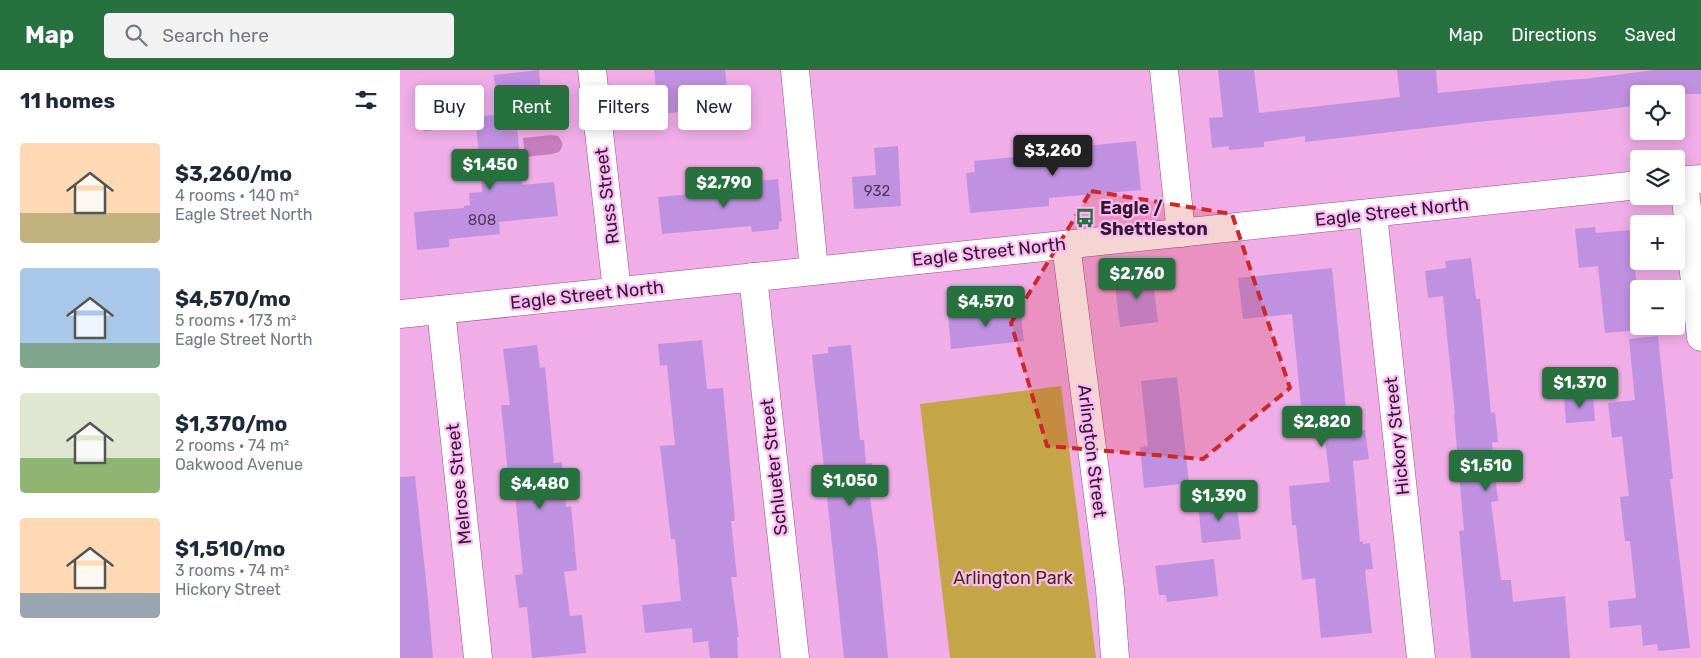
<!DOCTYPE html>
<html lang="en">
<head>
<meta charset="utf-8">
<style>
  :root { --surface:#fff; --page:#f2f2f3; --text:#1f2937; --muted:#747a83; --accent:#27713f }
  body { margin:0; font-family:Rubik,sans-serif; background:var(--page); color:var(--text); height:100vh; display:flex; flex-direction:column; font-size:19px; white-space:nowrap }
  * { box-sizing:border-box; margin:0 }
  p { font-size:16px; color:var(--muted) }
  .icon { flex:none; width:28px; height:28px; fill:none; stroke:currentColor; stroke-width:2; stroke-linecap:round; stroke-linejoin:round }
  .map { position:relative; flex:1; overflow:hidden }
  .drawer { display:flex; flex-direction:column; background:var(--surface); width:400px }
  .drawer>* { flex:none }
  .hud { position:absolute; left:15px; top:15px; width:475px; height:45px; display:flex; gap:10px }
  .controls { position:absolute; left:1230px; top:15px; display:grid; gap:10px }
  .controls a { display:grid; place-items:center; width:55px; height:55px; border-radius:5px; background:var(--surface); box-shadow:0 2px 12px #0003; font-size:25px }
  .price { position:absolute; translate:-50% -42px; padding:0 11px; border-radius:5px; background:var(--accent); color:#fff; font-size:16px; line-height:32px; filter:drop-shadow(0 1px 2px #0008) }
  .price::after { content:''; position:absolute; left:50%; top:30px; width:15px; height:11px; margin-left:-8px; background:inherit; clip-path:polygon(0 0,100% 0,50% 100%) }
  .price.active { background:#222; color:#fff }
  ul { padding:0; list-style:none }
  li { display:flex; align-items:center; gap:15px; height:125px; padding:0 20px }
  li span { display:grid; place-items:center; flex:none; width:140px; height:100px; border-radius:5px; color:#555 }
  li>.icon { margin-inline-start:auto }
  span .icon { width:60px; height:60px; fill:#fffc; stroke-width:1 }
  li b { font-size:21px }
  h2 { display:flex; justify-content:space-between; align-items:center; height:60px; padding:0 20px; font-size:21px }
  .tag { padding:0 18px; border-radius:5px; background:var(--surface); box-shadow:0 2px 12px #0003; font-size:18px; line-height:45px }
  .tag.active { background:var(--accent); color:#fff }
  header { display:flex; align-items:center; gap:30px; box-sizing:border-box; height:70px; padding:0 25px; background:var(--accent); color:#fff }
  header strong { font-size:24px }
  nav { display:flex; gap:28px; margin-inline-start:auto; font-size:18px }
  .search { width:350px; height:45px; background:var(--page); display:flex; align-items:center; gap:12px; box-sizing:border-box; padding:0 18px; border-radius:5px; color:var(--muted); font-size:19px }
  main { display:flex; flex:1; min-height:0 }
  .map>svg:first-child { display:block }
  .green { fill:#c4a548 }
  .water { fill:#c57dbd }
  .building { fill:#c091e0 }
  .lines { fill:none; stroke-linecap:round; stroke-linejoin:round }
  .minor-casing { stroke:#8f5388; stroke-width:29 }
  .major-casing { stroke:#8f5388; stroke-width:29 }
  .minor { stroke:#fff; stroke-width:28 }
  .major { stroke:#fff; stroke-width:28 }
  .marked { fill:#ce2728; fill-opacity:0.2; stroke:#ce2728; stroke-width:4; stroke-dasharray:10 6; stroke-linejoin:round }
  .labels { text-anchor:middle; stroke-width:4.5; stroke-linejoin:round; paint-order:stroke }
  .number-label { font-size:15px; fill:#56375b }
  .street-label { font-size:18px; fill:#32192f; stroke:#febaf5 }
  .poi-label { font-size:18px; font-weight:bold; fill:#32192f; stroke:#febaf5; text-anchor:start }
  .park-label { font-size:18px; fill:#3f3206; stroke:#febaf5 }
</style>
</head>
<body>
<header>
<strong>Map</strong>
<div class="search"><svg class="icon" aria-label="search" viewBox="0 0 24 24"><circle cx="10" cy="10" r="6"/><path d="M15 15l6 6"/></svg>Search here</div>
<nav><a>Map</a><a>Directions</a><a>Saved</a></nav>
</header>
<main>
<section class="drawer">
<h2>11 homes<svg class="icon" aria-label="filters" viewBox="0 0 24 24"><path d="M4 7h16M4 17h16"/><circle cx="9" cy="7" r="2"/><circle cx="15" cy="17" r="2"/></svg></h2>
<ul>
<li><span style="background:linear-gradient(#ffd9b3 70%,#c2b280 0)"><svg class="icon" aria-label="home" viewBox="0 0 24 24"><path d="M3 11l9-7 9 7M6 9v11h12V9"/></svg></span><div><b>$3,260/mo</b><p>4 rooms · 140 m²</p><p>Eagle Street North</p></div></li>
<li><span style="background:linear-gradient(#a9c7e8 75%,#7fa58c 0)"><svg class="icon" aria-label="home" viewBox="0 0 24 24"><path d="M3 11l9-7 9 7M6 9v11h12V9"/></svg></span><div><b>$4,570/mo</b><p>5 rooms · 173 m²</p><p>Eagle Street North</p></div></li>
<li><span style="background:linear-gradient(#dfe7d0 65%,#8fb573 0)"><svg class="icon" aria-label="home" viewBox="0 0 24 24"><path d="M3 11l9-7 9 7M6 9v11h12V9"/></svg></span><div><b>$1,370/mo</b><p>2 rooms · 74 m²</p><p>Oakwood Avenue</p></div></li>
<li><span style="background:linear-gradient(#ffd9b3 75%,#9aa5b1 0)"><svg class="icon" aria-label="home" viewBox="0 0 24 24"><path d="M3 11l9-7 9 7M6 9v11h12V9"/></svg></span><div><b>$1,510/mo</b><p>3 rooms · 74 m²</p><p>Hickory Street</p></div></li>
</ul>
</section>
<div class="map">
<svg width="1301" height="588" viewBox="0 0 1301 588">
  <rect width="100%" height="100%" fill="#f0ade8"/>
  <path class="green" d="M661 316 696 588H550L520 334Z"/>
  <path class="water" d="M69 34 72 56 24 61 22 38Z
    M151 65 158 66C163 72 164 75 159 82L152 84 125 87 123 68Z"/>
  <path class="building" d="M139 0 142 36 97 40 94 5Z
    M254 0H325L328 28 290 32 291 41 259 44Z
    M818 0H854L859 43 1000 27 997 0H1036L1038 23 1150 12V11L1184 9 1255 0H1301V24H1239V35L1203 40 1077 52 905 72V66L864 72V77L829 80V76L812 78 809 48 823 47Z
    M116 43 122 115 154 112 158 146 99 152 100 164 49 169V177L17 180 14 142 64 138V136L70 135 69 123 82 122 81 101 75 47Z
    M736 71 741 120 649 128V136L570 143 566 103 575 102 574 91 656 83 655 79Z
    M498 76 501 136 454 139 452 107 476 105 474 78Z
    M378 109 382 151 379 152V159L352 162 351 156 262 164 258 127 347 119V112Z
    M1195 157 1196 163 1231 160 1237 218H1239V260L1205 263 1198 196 1179 198 1175 159Z
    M1071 188 1076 229H1080L1091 343 1095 342 1098 372H1092L1098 431 1091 432 1101 510H1111L1113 532 1165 526 1170 588H1071L1059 461 1064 460 1054 345H1055L1043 226 1028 228 1025 201 1046 198 1045 191Z
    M748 198 750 212H753L758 252 720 257 715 216 729 215 728 200Z
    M932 198 948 359 959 357V360H965L969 389 953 391 960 472 963 471V474L970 473 973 499 965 500 972 563 921 568 915 508 902 510 896 455H892L889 416 930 412 922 344 902 346 892 244 843 249 838 208Z
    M620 238 624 271 551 279 548 245Z
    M1258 266 1273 409H1270L1290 578 1258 581 1257 574 1243 576 1241 555 1210 558 1208 531 1236 528 1230 471H1225L1220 427 1229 426 1222 366 1212 368 1208 333 1235 330 1229 269Z
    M302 270 307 319 323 318 335 451H331L337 507H331L339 567H337L338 588H310L308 571 293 573 292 558 245 563 242 535 281 531 275 469H271L260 376 275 375 267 295 260 296 258 274Z
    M137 275 140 298 145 297 154 393 162 392 166 437 171 436 177 500 164 502 170 546 182 545 186 583 132 588 127 537 119 538 115 505 123 504 113 404H108L101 335H110L103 279Z
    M451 275 460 370H464L466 394 472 393 474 414 468 415 477 476 488 588H444L412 285 428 283V277Z
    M777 307 789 413 744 418 740 377 748 376 741 311Z
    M1193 324 1195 351 1166 353 1164 327Z
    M15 406 28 529 33 588H0V407Z
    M836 430 841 469 802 473 798 434Z
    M814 489 818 526 767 532 766 525H759L755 496Z"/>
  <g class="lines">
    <defs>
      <path id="minor" d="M192 0 217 221
        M395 0 414 200
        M764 0 781 163
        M1284 111 1301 267
        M973 144 1021 588
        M666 175 710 519 715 588
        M353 207 395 588
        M41 240 78 588"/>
      <path id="major" d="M1276 111 1301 109
        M0 244 1239 115"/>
    </defs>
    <use href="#minor" class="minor-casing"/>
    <use href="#major" class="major-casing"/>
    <use href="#minor" class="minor"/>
    <use href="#major" class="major"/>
  </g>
  <path class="marked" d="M691 121 832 144 890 318 803 389 647 376 611 253Z"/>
  <defs>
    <symbol id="bus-bare" viewBox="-9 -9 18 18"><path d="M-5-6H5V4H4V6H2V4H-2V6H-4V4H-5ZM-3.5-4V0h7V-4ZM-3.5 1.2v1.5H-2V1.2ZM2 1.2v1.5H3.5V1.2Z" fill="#27713f" stroke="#febaf5" stroke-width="2.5" paint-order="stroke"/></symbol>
  </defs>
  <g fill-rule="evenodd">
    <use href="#bus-bare" x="671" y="134" width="28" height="28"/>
  </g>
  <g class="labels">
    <g class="number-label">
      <text x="477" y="126">932</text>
      <text x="82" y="155">808</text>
    </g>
    <g class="street-label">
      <text transform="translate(207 126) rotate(-97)" y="6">Russ Street</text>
      <text transform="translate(992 142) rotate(-6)" y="6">Eagle Street North</text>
      <text transform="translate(589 182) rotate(-6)" y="6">Eagle Street North</text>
      <text transform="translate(187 225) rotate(-6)" y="6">Eagle Street North</text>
      <text transform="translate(997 366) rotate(-96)" y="6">Hickory Street</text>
      <text transform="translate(692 381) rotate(83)" y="6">Arlington Street</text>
      <text transform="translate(374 397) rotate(-96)" y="6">Schlueter Street</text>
      <text transform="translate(59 414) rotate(-96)" y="6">Melrose Street</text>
    </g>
    <g class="poi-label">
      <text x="700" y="144">Eagle /<tspan x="700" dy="21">Shettleston</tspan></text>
    </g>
    <g class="park-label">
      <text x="613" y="514">Arlington Park</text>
    </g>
  </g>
</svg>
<div class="controls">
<a><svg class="icon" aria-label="locate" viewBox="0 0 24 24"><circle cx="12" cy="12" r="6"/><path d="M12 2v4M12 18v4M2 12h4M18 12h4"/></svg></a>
<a><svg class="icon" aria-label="layers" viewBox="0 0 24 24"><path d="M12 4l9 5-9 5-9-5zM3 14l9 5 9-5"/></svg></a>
<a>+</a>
<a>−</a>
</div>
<b class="price active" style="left:653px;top:107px">$3,260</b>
<b class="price" style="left:90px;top:121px">$1,450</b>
<b class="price" style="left:324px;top:139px">$2,790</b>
<b class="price" style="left:737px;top:230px">$2,760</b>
<b class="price" style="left:586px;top:258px">$4,570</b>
<b class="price" style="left:1180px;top:339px">$1,370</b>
<b class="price" style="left:922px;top:378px">$2,820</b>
<b class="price" style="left:1086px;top:422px">$1,510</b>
<b class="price" style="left:450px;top:437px">$1,050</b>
<b class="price" style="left:140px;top:440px">$4,480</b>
<b class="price" style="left:819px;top:452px">$1,390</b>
<div class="hud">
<a class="tag">Buy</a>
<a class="tag active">Rent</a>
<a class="tag">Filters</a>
<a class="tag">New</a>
</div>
</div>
</main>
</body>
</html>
